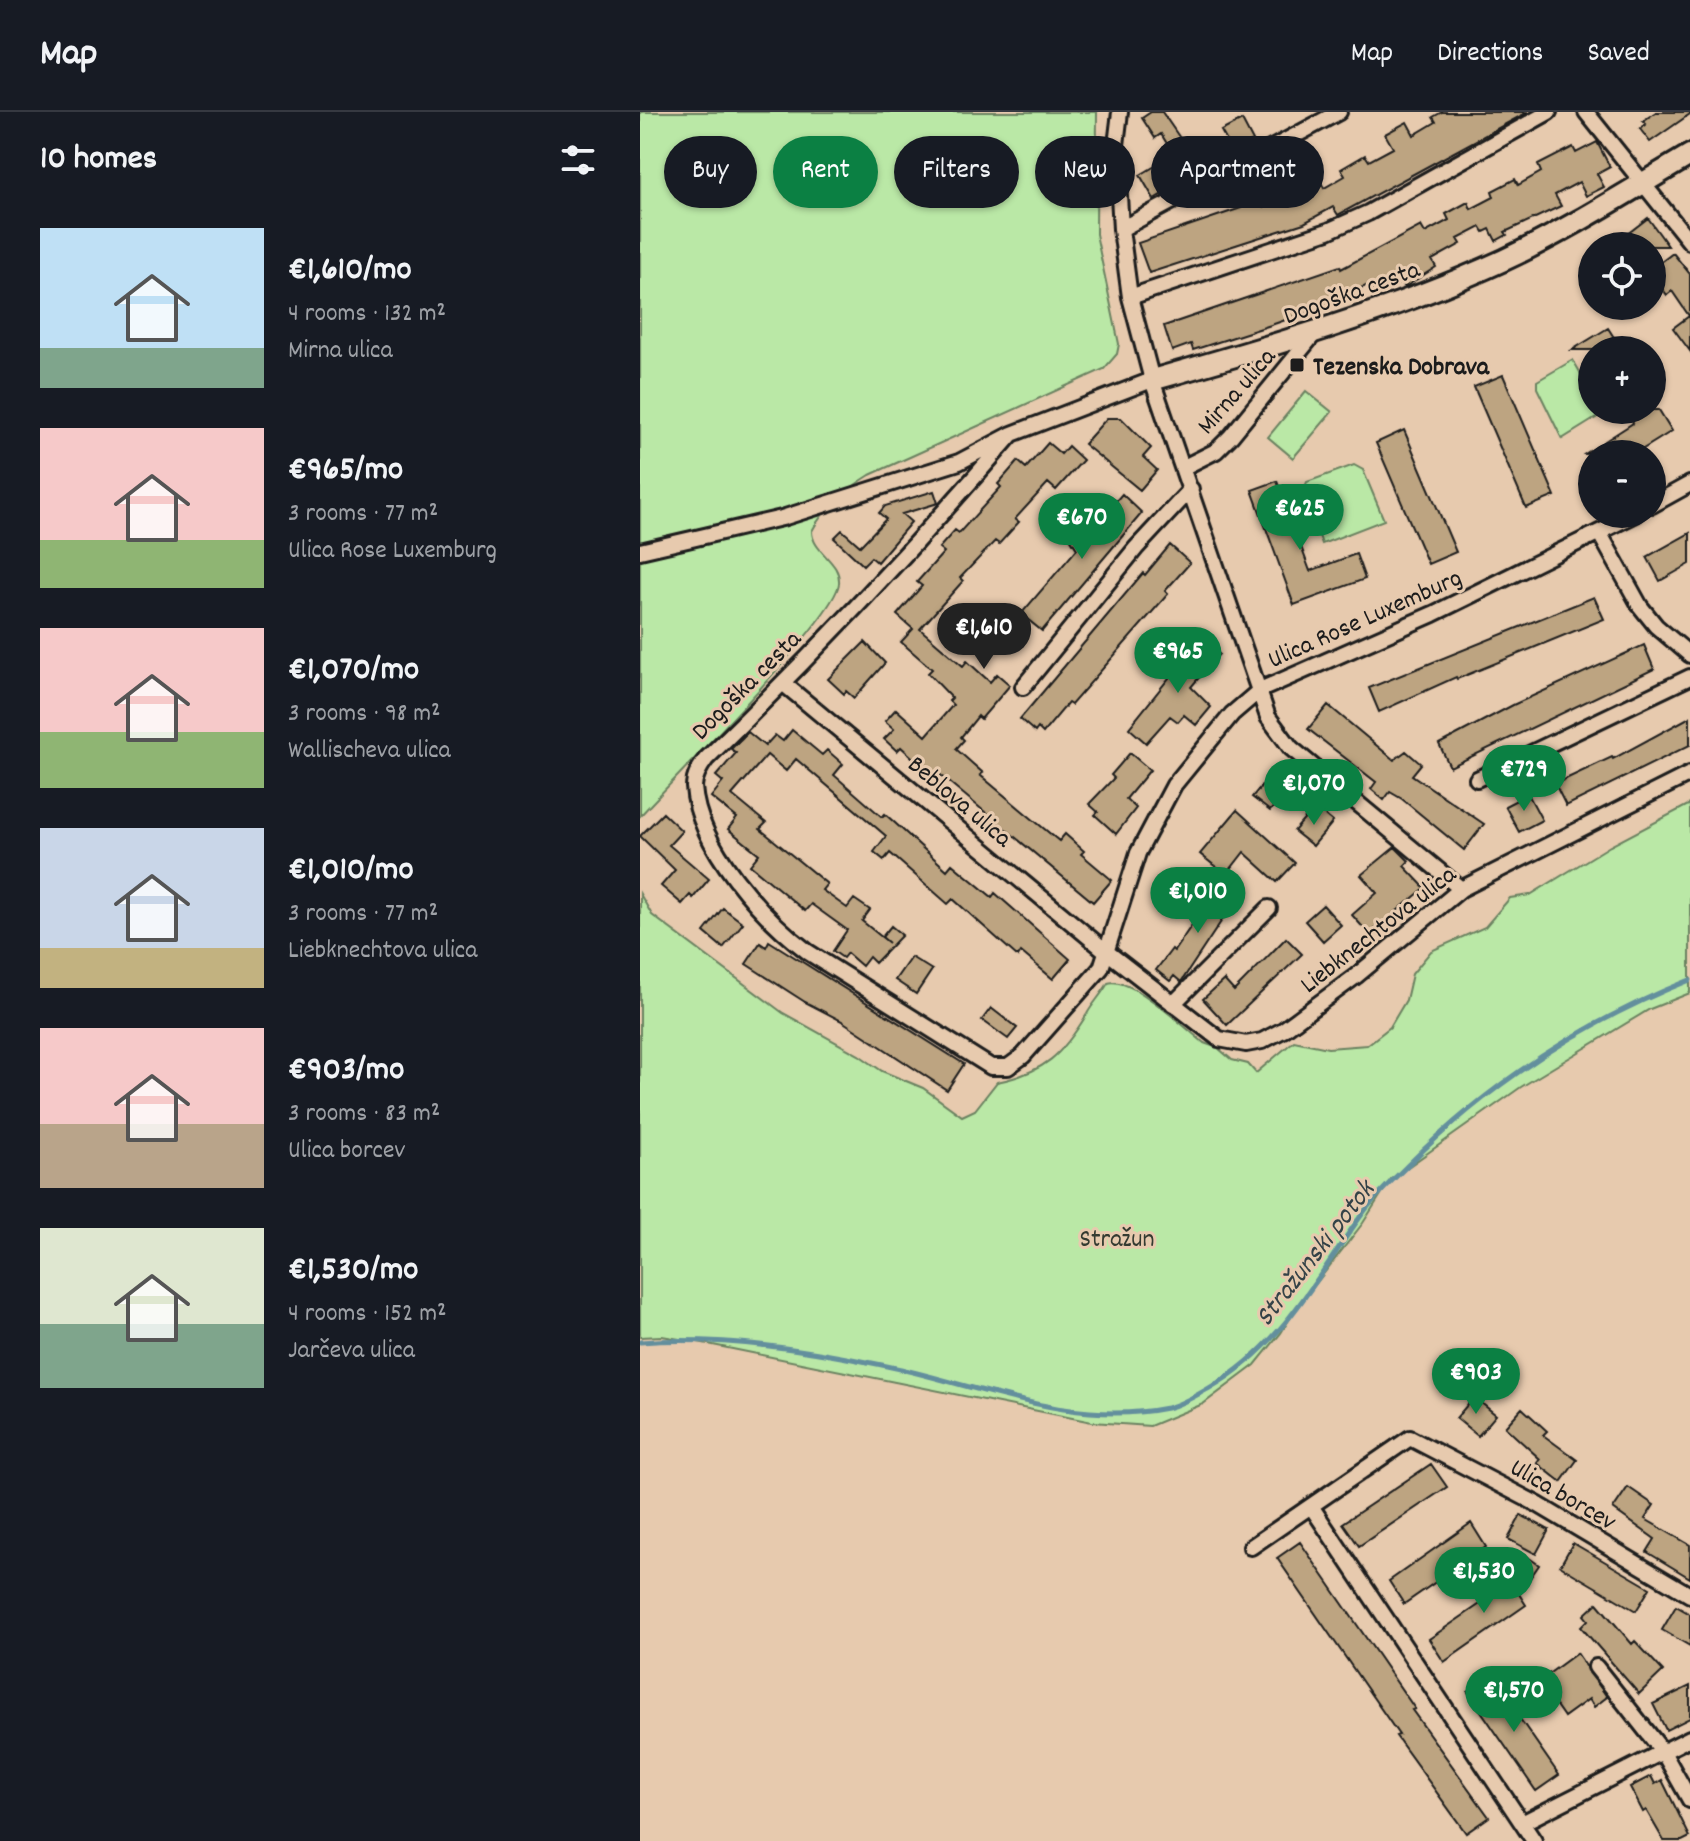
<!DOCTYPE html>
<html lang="en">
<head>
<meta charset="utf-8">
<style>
  :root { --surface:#171b24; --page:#242831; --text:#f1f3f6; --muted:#9ea1a6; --line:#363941; --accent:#0b8043 }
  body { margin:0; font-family:Dekko,sans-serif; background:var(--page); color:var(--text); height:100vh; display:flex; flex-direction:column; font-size:30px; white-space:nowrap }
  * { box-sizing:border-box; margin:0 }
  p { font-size:26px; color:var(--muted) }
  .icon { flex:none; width:44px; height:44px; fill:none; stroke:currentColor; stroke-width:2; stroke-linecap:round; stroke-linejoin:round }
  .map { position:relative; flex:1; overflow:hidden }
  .panel { display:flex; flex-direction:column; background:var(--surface); width:640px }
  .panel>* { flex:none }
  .guide { position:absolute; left:24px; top:24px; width:760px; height:72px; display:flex; gap:16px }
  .tools { position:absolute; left:938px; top:120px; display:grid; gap:16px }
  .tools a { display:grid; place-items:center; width:88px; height:88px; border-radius:50%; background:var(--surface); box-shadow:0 2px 6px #0004; font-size:40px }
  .price { position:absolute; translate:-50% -68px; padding:0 18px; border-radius:28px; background:var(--accent); color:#fff; font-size:26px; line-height:52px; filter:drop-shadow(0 2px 4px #0008) }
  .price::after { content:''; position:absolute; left:50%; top:48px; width:24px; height:18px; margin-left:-12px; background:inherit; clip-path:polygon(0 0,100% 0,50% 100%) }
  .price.on { background:#222; color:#fff }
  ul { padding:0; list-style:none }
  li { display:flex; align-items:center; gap:24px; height:200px; padding:0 40px }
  li span { display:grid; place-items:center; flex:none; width:224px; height:160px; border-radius:0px; color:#555 }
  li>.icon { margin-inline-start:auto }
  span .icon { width:96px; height:96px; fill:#fffc; stroke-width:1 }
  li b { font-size:34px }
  h2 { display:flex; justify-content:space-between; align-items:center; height:96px; padding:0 40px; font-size:34px }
  .tag { padding:0 28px; border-radius:36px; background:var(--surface); box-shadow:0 2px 6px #0004; font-size:28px; line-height:72px }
  .tag.on { background:var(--accent); color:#fff }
  header { display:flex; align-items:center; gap:48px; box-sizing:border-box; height:112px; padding:0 40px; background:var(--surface); border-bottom:2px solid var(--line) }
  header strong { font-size:38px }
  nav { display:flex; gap:44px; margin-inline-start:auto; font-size:28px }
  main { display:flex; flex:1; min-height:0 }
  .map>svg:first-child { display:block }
  .green { fill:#bae8a6; stroke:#6b8261; stroke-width:2 }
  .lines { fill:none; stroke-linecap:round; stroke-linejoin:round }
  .stream { stroke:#638f9d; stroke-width:5 }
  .building { fill:#bda481; stroke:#1c1c1c; stroke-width:2 }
  .street-casing { stroke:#1c1c1c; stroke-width:20 }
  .secondary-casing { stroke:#1c1c1c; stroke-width:26 }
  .street { stroke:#e7caae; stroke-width:14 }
  .secondary { stroke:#e7caae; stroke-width:20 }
  .poi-dot { fill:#1c1c1c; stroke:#e7caae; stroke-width:3 }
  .labels { text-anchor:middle; stroke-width:6; stroke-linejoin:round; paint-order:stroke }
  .street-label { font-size:26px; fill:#1c1c1c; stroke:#e7caae }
  .poi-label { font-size:26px; font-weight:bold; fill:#1c1c1c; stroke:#e7caae; text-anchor:start }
  .park-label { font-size:26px; fill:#343b31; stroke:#e7caae }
  .water-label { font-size:28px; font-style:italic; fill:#344247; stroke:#e7caae }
</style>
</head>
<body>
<header>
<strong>Map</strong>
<nav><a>Map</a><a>Directions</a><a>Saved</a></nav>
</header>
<main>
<section class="panel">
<h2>10 homes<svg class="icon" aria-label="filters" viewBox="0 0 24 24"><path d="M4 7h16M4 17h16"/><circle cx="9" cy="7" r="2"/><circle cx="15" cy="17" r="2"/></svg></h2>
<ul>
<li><span style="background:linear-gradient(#bfe0f5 75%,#7fa58c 0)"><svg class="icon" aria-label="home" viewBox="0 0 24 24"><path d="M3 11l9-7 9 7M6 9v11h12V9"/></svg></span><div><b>€1,610/mo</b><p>4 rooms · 132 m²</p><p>Mirna ulica</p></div></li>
<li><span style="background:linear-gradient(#f6c9c9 70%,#8fb573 0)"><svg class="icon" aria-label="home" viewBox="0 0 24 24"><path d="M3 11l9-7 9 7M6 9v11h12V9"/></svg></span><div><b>€965/mo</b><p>3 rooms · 77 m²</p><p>Ulica Rose Luxemburg</p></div></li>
<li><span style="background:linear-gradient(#f6c9c9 65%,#8fb573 0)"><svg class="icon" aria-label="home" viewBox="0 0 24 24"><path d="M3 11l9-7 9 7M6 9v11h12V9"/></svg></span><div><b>€1,070/mo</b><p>3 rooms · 98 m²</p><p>Wallischeva ulica</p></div></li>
<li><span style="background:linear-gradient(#c9d6e8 75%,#c2b280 0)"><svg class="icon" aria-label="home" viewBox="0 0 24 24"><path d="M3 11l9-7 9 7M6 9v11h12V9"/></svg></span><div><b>€1,010/mo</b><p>3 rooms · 77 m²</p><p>Liebknechtova ulica</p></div></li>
<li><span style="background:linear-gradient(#f6c9c9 60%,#b9a48a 0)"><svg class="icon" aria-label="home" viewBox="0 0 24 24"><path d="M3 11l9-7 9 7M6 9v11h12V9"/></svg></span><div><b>€903/mo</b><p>3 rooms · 83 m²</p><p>Ulica borcev</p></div></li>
<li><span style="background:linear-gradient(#dfe7d0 60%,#7fa58c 0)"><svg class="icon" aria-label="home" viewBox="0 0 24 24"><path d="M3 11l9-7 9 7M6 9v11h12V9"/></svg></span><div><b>€1,530/mo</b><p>4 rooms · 152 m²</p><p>Jarčeva ulica</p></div></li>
</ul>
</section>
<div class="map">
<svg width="1050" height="1729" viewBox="0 0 1050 1729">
  <rect width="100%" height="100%" fill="#e7caae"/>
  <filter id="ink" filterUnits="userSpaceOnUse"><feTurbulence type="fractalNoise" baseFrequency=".0125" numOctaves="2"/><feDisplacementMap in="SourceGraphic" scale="16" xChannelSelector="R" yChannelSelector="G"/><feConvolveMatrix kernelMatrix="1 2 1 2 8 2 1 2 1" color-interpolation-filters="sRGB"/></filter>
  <g filter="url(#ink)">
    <path class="green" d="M0 0H457L456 122 479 232 477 242 464 257 230 363C206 378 185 394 172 419 172 440 201 449 199 471 196 506 33 667 0 704Z
      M933 248 952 281V298H962L964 301 922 327 897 276V269Z
      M666 279 692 300 653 346 628 325Z
      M714 353 723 358 744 408 682 432 663 380 667 370Z
      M1050 692V881L1010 897 881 975 751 1067 723 1111 654 1200 641 1221 615 1253 563 1292 510 1314 452 1310 63 1231 22 1224 0 1225V782L12 803 143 901 219 943 242 959 283 976 322 1004 335 998 357 970C405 960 422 943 447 902 453 891 462 882 468 871 492 864 545 916 564 931L578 936 592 948 608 952 616 961 654 929 688 936 727 933 750 915 766 888 772 862 791 839 845 815 870 786 890 783 970 734Z"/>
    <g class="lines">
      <path class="stream" d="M0 1230C85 1224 173 1238 256 1256 346 1276 433 1315 527 1296 543 1292 557 1283 571 1275 642 1235 677 1164 723 1101 736 1083 754 1067 769 1052 850 971 944 910 1050 868"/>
    </g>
    <path class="building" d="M511 0H522L544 32 551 40 558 36 569 54 514 87 500 63 534 43 521 22 515 26 502 6Z
      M802 0H888L698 103 693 95 664 111 509 161 498 131 601 96 600 91 619 84 623 95 657 83 653 76 677 63 684 76 705 64 701 57 725 43 729 49 753 36 745 22 767 10 774 23 796 10 793 5Z
      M1016 0H1050V2L1010 30 1000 17 1006 12 1003 9Z
      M602 8 613 29 593 40 581 19Z
      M957 30 970 55 957 62 964 75 946 84 939 70 915 83 921 94 865 120 867 123 856 129 850 117 844 120 841 115 818 127 821 132 792 148 796 155 765 175 761 170 735 184 729 173 690 187 692 192 631 213 553 238 551 232 532 239 524 214 700 154 701 157 781 114 785 121 809 108 806 102 828 90 831 97 854 85 852 79 875 67 878 73 901 60 898 53 933 35 936 41Z
      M1008 106 1021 124 1028 134H994L986 123Z
      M1033 141 1050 162V239L1033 216 1049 204 1032 179 1027 183 1018 171 1012 176V157Z
      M968 216 982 238H932Z
      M863 263 915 384 886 396 834 275Z
      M985 298H1019L1032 319 995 342H945L993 311Z
      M467 306H481L511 336 503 345 517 358 500 378 444 332Z
      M764 318 816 440 788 452 736 331Z
      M408 331 421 342 428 334 443 348 416 378 408 371 375 407 379 410 359 432 355 429 320 466 323 469 280 517 323 554 327 549 350 570 357 562 370 573 341 607 338 604 321 625 324 628 316 637 343 661 340 663 384 700 419 729 425 722 444 739 441 742 472 768 453 790 297 660 293 664 261 635 257 639 244 627 254 617 245 609 256 597 286 624 313 593 309 589 312 586 288 561 292 557 261 530 273 517 257 503 282 474 277 470 304 440 299 436 315 418 319 421 361 375 358 372 378 349 386 356Z
      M637 369 670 459 716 442 725 467 654 493 612 378Z
      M294 379 298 391 262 402 271 410 237 450 231 445 223 453 194 426 202 418 220 434 246 407 239 401 245 394Z
      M482 382 502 401 402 519 381 502 437 437 430 426 439 415 446 420 454 414Z
      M1050 421V452L1020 469 1007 445Z
      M530 433 550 451 525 479 528 482 431 593 428 591 403 621 398 616 395 620 380 607 503 461 505 463Z
      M954 485 964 507 817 567 816 565 739 600 729 576Z
      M353 496 375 515 355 539 333 520Z
      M561 526 579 542 551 575 571 595 556 613 544 603 538 610 530 604 506 631 489 616Z
      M225 530 245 551 214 586 206 579 204 582 188 567Z
      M1004 533 1014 557 810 655 799 632 873 593Z
      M688 593 754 648 766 639 781 652 772 663 844 712 824 738 762 687 750 680 744 688 731 677 736 670 668 617Z
      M1050 605V633L926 694 915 672 972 645 973 647Z
      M152 618 182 643 187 638 203 652 194 663 242 705 245 702 307 758 312 752 352 785 355 781 430 847 413 867 381 840 378 845 313 787 308 792 250 741 244 748 234 740 246 724 156 647 146 659 127 643 92 683 126 711 120 717 187 772 182 778 207 796 214 787 230 798 222 809 249 831 242 825 251 814 262 823 235 851 229 845 222 854 207 841 203 846 193 839 207 818 171 792 165 799 110 753 119 742 88 717 97 706 71 685 83 670 76 664 96 641 91 637 108 620 125 634 135 623 143 629Z
      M490 641 510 658 486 687 496 696 476 722 455 703 458 700 449 692 474 666 471 663Z
      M635 658 653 673 630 699 612 685Z
      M888 682 902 708 879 720 865 694Z
      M675 695 693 710 673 734 654 719Z
      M597 698 655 751 637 770 604 740 586 763 560 742Z
      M23 701 42 719 29 733 69 767 53 786 50 783 42 792 21 774 35 758 0 724Z
      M755 735 769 749 764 754 785 776 729 822 712 803 737 781 721 763Z
      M580 772 598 784 541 870 534 864 530 869 516 858 532 837 534 839Z
      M683 793 701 813 683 829 665 809Z
      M83 796 103 811 83 836 64 820Z
      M646 826 662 842 587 913 563 887 584 868 594 879Z
      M129 829 324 952 307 978 202 909 165 890 106 852 120 831 126 835Z
      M271 845 292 858 276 882 255 868Z
      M351 896 377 916 368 927 342 908Z
      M834 1285 856 1303 838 1324 816 1306Z
      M882 1296 907 1319 903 1323 937 1348 921 1370 897 1351 900 1347 865 1315Z
      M791 1352 807 1375 719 1434 703 1411Z
      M988 1375 1014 1393 1005 1407 1050 1433V1466L1007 1440 1015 1427 973 1397Z
      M881 1403 909 1418 896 1442 868 1427Z
      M831 1411 846 1435 764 1492 749 1469Z
      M660 1430 775 1597 772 1598 849 1705 826 1721 756 1624 759 1623 637 1446Z
      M933 1431 1010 1476 996 1499 920 1454Z
      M885 1443 899 1453 879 1482 886 1493 804 1550 789 1527 884 1462 876 1457Z
      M957 1491 992 1532 995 1529 1023 1559 999 1582 941 1515 948 1508 944 1503Z
      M1036 1494 1050 1502V1534L1022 1518Z
      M937 1541 967 1585 954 1595 949 1587 924 1605 899 1569Z
      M851 1565 919 1663 896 1679 828 1580Z
      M1050 1574V1606L1026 1618 1013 1592Z
      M1011 1664 1015 1672 1022 1668 1050 1725 1042 1729H1024L1006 1698 1003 1700 990 1675Z"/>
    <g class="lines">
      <defs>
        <path id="street" d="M480 0 476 33 481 117 490 185 512 268 628 605 651 636 821 777
          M946 0 1050 130
          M481 117 699 0
          M490 185 688 119 728 101 909 0
          M372 322C274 436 173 543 66 647 60 655 54 664 54 675 58 735 123 806 168 840L351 955H368L383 944 461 856 498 741 534 673 592 602 620 578 793 502 996 402
          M544 355 576 339 591 324 674 222
          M1012 393 1050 372
          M960 422 1000 494 1016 514 1050 543
          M0 439 142 406 319 350 372 322 512 268
          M144 572 467 840 579 927 606 932 622 929 643 918 716 864 821 777 1050 662
          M383 575 496 436 551 377
          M837 667 1050 565
          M533 892 629 796
          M671 1394 894 1729
          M611 1435 770 1326 897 1392 1050 1483
          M956 1555 1023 1640 1050 1688
          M884 1710 1050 1626"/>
        <path id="secondary" d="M512 268C632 234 750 200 864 148 928 118 989 79 1050 43"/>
      </defs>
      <use href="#street" class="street-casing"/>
      <use href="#secondary" class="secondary-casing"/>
      <use href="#street" class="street"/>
      <use href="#secondary" class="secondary"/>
    </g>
  </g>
  <rect class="poi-dot" x="649" y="245" width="16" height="16" rx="4"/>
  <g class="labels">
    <g class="street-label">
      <text transform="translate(711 179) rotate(-20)" y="9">Dogoška cesta</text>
      <text transform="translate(595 278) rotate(-49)" y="9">Mirna ulica</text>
      <text transform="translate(724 505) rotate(-24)" y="9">Ulica Rose Luxemburg</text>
      <text transform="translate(105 572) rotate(-45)" y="9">Dogoška cesta</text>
      <text transform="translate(321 688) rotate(40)" y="9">Beblova ulica</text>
      <text transform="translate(737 816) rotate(-38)" y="9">Liebknechtova ulica</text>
      <text transform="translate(924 1381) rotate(30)" y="9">Ulica borcev</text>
    </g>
    <g class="poi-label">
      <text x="673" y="262">Tezenska Dobrava</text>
    </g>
    <g class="park-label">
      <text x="477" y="1134">Stražun</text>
    </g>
    <g class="water-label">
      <text transform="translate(673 1140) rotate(-52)" y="10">Stražunski potok</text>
    </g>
  </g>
</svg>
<div class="tools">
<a><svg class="icon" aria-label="locate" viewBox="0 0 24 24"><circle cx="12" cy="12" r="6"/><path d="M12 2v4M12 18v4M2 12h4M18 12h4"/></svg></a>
<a>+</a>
<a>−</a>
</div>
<b class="price" style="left:660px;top:440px">€625</b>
<b class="price" style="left:442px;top:449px">€670</b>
<b class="price on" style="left:344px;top:559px">€1,610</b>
<b class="price" style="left:538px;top:583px">€965</b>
<b class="price" style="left:884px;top:701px">€729</b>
<b class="price" style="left:674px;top:715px">€1,070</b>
<b class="price" style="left:558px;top:823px">€1,010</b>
<b class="price" style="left:836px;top:1304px">€903</b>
<b class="price" style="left:844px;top:1503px">€1,530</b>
<b class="price" style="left:874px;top:1622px">€1,570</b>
<div class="guide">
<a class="tag">Buy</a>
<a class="tag on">Rent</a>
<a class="tag">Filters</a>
<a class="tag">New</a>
<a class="tag">Apartment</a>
</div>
</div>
</main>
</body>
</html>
